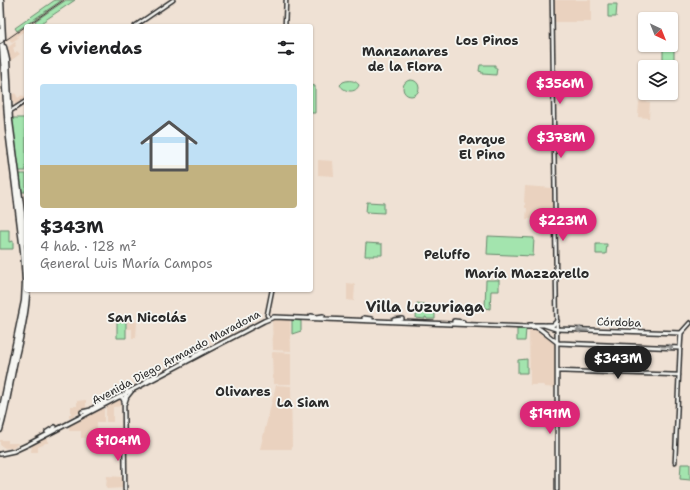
<!DOCTYPE html>
<html lang="es">
<head>
<meta charset="utf-8">
<style>
  :root { --surface:#fff; --page:#f2f2f2; --text:#202124; --muted:#757577; --line:#e0e0e0; --accent:#db2777 }
  body { margin:0; font-family:"Shantell Sans",sans-serif; background:var(--page); color:var(--text); height:100vh; display:flex; flex-direction:column; font-size:15px; white-space:nowrap }
  * { box-sizing:border-box; margin:0 }
  p { font-size:13px; color:var(--muted) }
  .icon { flex:none; width:22px; height:22px; fill:none; stroke:currentColor; stroke-width:2; stroke-linecap:round; stroke-linejoin:round }
  .map { position:relative; flex:1; overflow:hidden }
  .panel { position:absolute; left:24px; top:24px; width:289px; height:268px; display:flex; flex-direction:column; background:var(--surface); border-radius:4px; box-shadow:0 1px 3px #0004 }
  .panel>* { flex:none }
  .needle { width:26px; rotate:137deg }
  .tools { position:absolute; left:638px; top:12px; display:grid; gap:8px }
  .tools a { display:grid; place-items:center; width:40px; height:40px; border-radius:4px; background:var(--surface); box-shadow:0 1px 3px #0004; font-size:20px }
  .price { position:absolute; translate:-50% -34px; padding:0 9px; border-radius:14px; background:var(--accent); color:#fff; font-size:13px; line-height:26px; filter:drop-shadow(0 1px 2px #0008) }
  .price::after { content:''; position:absolute; left:50%; top:24px; width:12px; height:9px; margin-left:-6px; background:inherit; clip-path:polygon(0 0,100% 0,50% 100%) }
  .price.active { background:#222; color:#fff }
  ul { padding:0; list-style:none }
  li { display:grid; align-content:center; gap:8px; height:212px; padding:0 16px }
  li+li { border-top:1px solid var(--line) }
  li span { display:grid; place-items:center; height:124px; border-radius:4px; color:#555 }
  li>.icon { margin-inline-start:auto }
  span .icon { width:72px; height:72px; fill:#fffc; stroke-width:1 }
  li b { font-size:17px }
  h2 { display:flex; justify-content:space-between; align-items:center; height:48px; padding:0 16px; font-size:17px }
  .map>svg:first-child { display:block }
  .built { fill:#ead2bf }
  .green { fill:#a3e4ae; stroke:#67886c }
  .lines { fill:none; stroke-linecap:round; stroke-linejoin:round }
  .secondary-casing { stroke:#2b2b2b; stroke-width:5.5 }
  .primary-casing { stroke:#2b2b2b; stroke-width:6 }
  .highway-casing { stroke:#2b2b2b; stroke-width:7 }
  .secondary { stroke:#f6f6f2; stroke-width:2.5 }
  .primary { stroke:#f6f6f2; stroke-width:3 }
  .highway { stroke:#f6f6f2; stroke-width:4 }
  .rail { stroke:#2b2b2b; stroke-width:1 }
  .oneway { stroke:#90908e }
  .labels { text-anchor:middle; stroke-width:3.5; stroke-linejoin:round; paint-order:stroke }
  .street-label { font-size:11px; fill:#2b2b2b; stroke:#f6f6f2 }
  .quarter-label { font-size:13px; font-weight:bold; fill:#2b2b2b; stroke:#f6f6f2 }
  .district-label { font-size:15px; font-weight:bold; fill:#2b2b2b; stroke:#f6f6f2 }
</style>
</head>
<body>
<div class="map">
<svg width="690" height="490" viewBox="0 0 690 490">
  <rect width="100%" height="100%" fill="#efe1d4"/>
  <filter id="ink" filterUnits="userSpaceOnUse"><feTurbulence type="fractalNoise" baseFrequency=".025" numOctaves="2"/><feDisplacementMap in="SourceGraphic" scale="8" xChannelSelector="R" yChannelSelector="G"/><feConvolveMatrix kernelMatrix="1 2 1 2 8 2 1 2 1" color-interpolation-filters="sRGB"/></filter>
  <g filter="url(#ink)">
    <path class="built" d="M55 0H66L35 22H34L29 26H26V30L17 36 18 38 12 42 9 39 1 44V42L17 31 15 28Z
      M553 0H591V22H552Z
      M15 42 16 43 15 44 16 46 13 48 14 50V51L15 53 17 51 20 54 9 62 7 48Z
      M15 93 18 98 22 95 24 97H26V99L16 106 10 96Z
      M640 101 650 102 649 118 638 117 639 102Z
      M318 160 333 161 334 176 318 175Z
      M525 186 553 188V220L526 219 527 208H525V203L524 202Z
      M557 216H570V224L557 223Z
      M347 283 355 284 354 301 347 300Z
      M272 320H290L291 351 273 350Z
      M128 321 137 322 136 338H132V329H127V322Z
      M529 329 539 330 555 343 556 388 545 387 543 385H530Z
      M273 352 291 353V384H273L272 353Z
      M276 385 291 386 292 448 291 449H260Z
      M120 399 123 401V406L113 407V422H106V407Z
      M86 400V409L69 418V414H71V406H77V401Z
      M103 408H104V422H97V437L81 438V431H69V426Z
      M47 437 48 443H45L43 445 38 447V452H31L32 445Z
      M0 440H8V443H18V444L11 448H5L0 445Z
      M107 476 123 477V488L107 489 106 488Z"/>
    <path class="green" d="M55 0H62L17 31 15 28Z
      M66 0H75L38 25 35 21Z
      M608 4H617L616 17H608Z
      M671 43H674V62H663V45H671Z
      M480 65H495V68H497L496 75 482 74V72L479 71Z
      M403 88a8 8 0 1 1 16 0a8 8 0 1 1-16 0Z
      M346 81C351 80 356 81 359 85 356 94 344 92 340 85L343 82Z
      M311 85 315 86V113H311Z
      M12 118H26V171H18Z
      M19 174H26V189L25 190V192H26H22Z
      M367 202 384 203V213L366 212Z
      M0 230H9V242L13 241V249H0Z
      M488 236 534 238 533 256 487 254Z
      M366 243 382 244V255H374V256H365Z
      M596 244H607L606 254H596Z
      M486 280H499V291H491L490 309 485 308Z
      M417 303 424 304V307L435 308V319H427L426 317H425V319L416 318Z
      M292 320 301 321V331L292 334Z
      M117 321H126V338H117Z
      M517 329H526L525 341H517Z
      M527 359V373H518V360Z
      M681 464H690V480L680 479Z"/>
    <g class="lines">
      <defs>
        <path id="secondary" d="M552 0 557 344V371
          M135 26 173 0
          M285 26 286 0
          M9 112 26 101
          M268 316 267 315 272 290
          M557 370V490
          M557 371 679 375
          M125 403 127 397 131 392
          M675 462 680 348
          M125 490 124 401 127 390"/>
        <path id="primary" d="M311 316 317 317 323 316
          M364 318 371 319
          M394 320 402 319
          M454 322V321L463 322
          M529 325H544L556 329 681 333
          M546 325H553L557 321
          M681 333 690 323
          M194 356 203 350
          M182 362 186 359 189 358
          M146 381 150 378 156 376
          M119 397H122L124 401
          M92 409 99 404 106 402
          M82 412 91 410
          M47 432 55 427
          M0 454 14 451 29 444 264 321 274 317 529 327H536L540 329 558 343 680 348 681 333"/>
        <path id="highway" d="M1 0 3 38
          M0 31 2 47 8 130 23 251 25 282 24 301 0 417
          M4 47 7 60 10 121 26 243
          M0 430C6 410 9 390 13 370 18 345 26 320 27 294"/>
      </defs>
      <use href="#secondary" class="secondary-casing"/>
      <use href="#primary" class="primary-casing"/>
      <use href="#highway" class="highway-casing"/>
      <use href="#secondary" class="secondary"/>
      <use href="#primary" class="primary"/>
      <use href="#highway" class="highway"/>
      <path class="rail" d="M0 44 64 0"/>
    </g>
    <defs><path id="oneway-shaft" d="M-6 0H5M1.5-3L5.5 0L1.5 3" fill="none" stroke-width="1.6" stroke-linecap="round" stroke-linejoin="round"/></defs>
    <g class="oneway">
      <use href="#oneway-shaft" transform="translate(582 330) rotate(-178)"/>
      <use href="#oneway-shaft" transform="translate(667 347) rotate(2)"/>
    </g>
  </g>
  <g class="labels">
    <g class="street-label">
      <text transform="translate(619 322) rotate(2)" y="4">Córdoba</text>
      <text transform="translate(176 357) rotate(-28)" y="4">Avenida Diego Armando Maradona</text>
    </g>
    <g class="quarter-label">
      <text x="487" y="45">Los Pinos</text>
      <text x="405" y="56">Manzanares<tspan x="405" dy="15">de la Flora</tspan></text>
      <text x="482" y="144">Parque<tspan x="482" dy="15">El Pino</tspan></text>
      <text x="447" y="259">Peluffo</text>
      <text x="527" y="278">María Mazzarello</text>
      <text x="147" y="322">San Nicolás</text>
      <text x="243" y="396">Olivares</text>
      <text x="303" y="407">La Siam</text>
    </g>
    <g class="district-label">
      <text x="425" y="312">Villa Luzuriaga</text>
    </g>
  </g>
</svg>
<div class="tools">
<a><svg class="needle" viewBox="-14 -14 28 28"><path d="M0-13l5 13h-10z" fill="#e53935"/><path d="M0 13l5-13h-10z" fill="#757577"/></svg></a>
<a><svg class="icon" aria-label="layers" viewBox="0 0 24 24"><path d="M12 4l9 5-9 5-9-5zM3 14l9 5 9-5"/></svg></a>
</div>
<b class="price" style="left:560px;top:105px">$356M</b>
<b class="price" style="left:561px;top:159px">$378M</b>
<b class="price" style="left:563px;top:242px">$223M</b>
<b class="price active" style="left:618px;top:380px">$343M</b>
<b class="price" style="left:550px;top:435px">$191M</b>
<b class="price" style="left:118px;top:462px">$104M</b>
<section class="panel">
<h2>6 viviendas<svg class="icon" aria-label="filters" viewBox="0 0 24 24"><path d="M4 7h16M4 17h16"/><circle cx="9" cy="7" r="2"/><circle cx="15" cy="17" r="2"/></svg></h2>
<ul>
<li><span style="background:linear-gradient(#bfe0f5 65%,#c2b280 0)"><svg class="icon" aria-label="home" viewBox="0 0 24 24"><path d="M3 11l9-7 9 7M6 9v11h12V9"/></svg></span><div><b>$343M</b><p>4 hab. · 128 m²</p><p>General Luis María Campos</p></div></li>
</ul>
</section>
</div>
</body>
</html>
